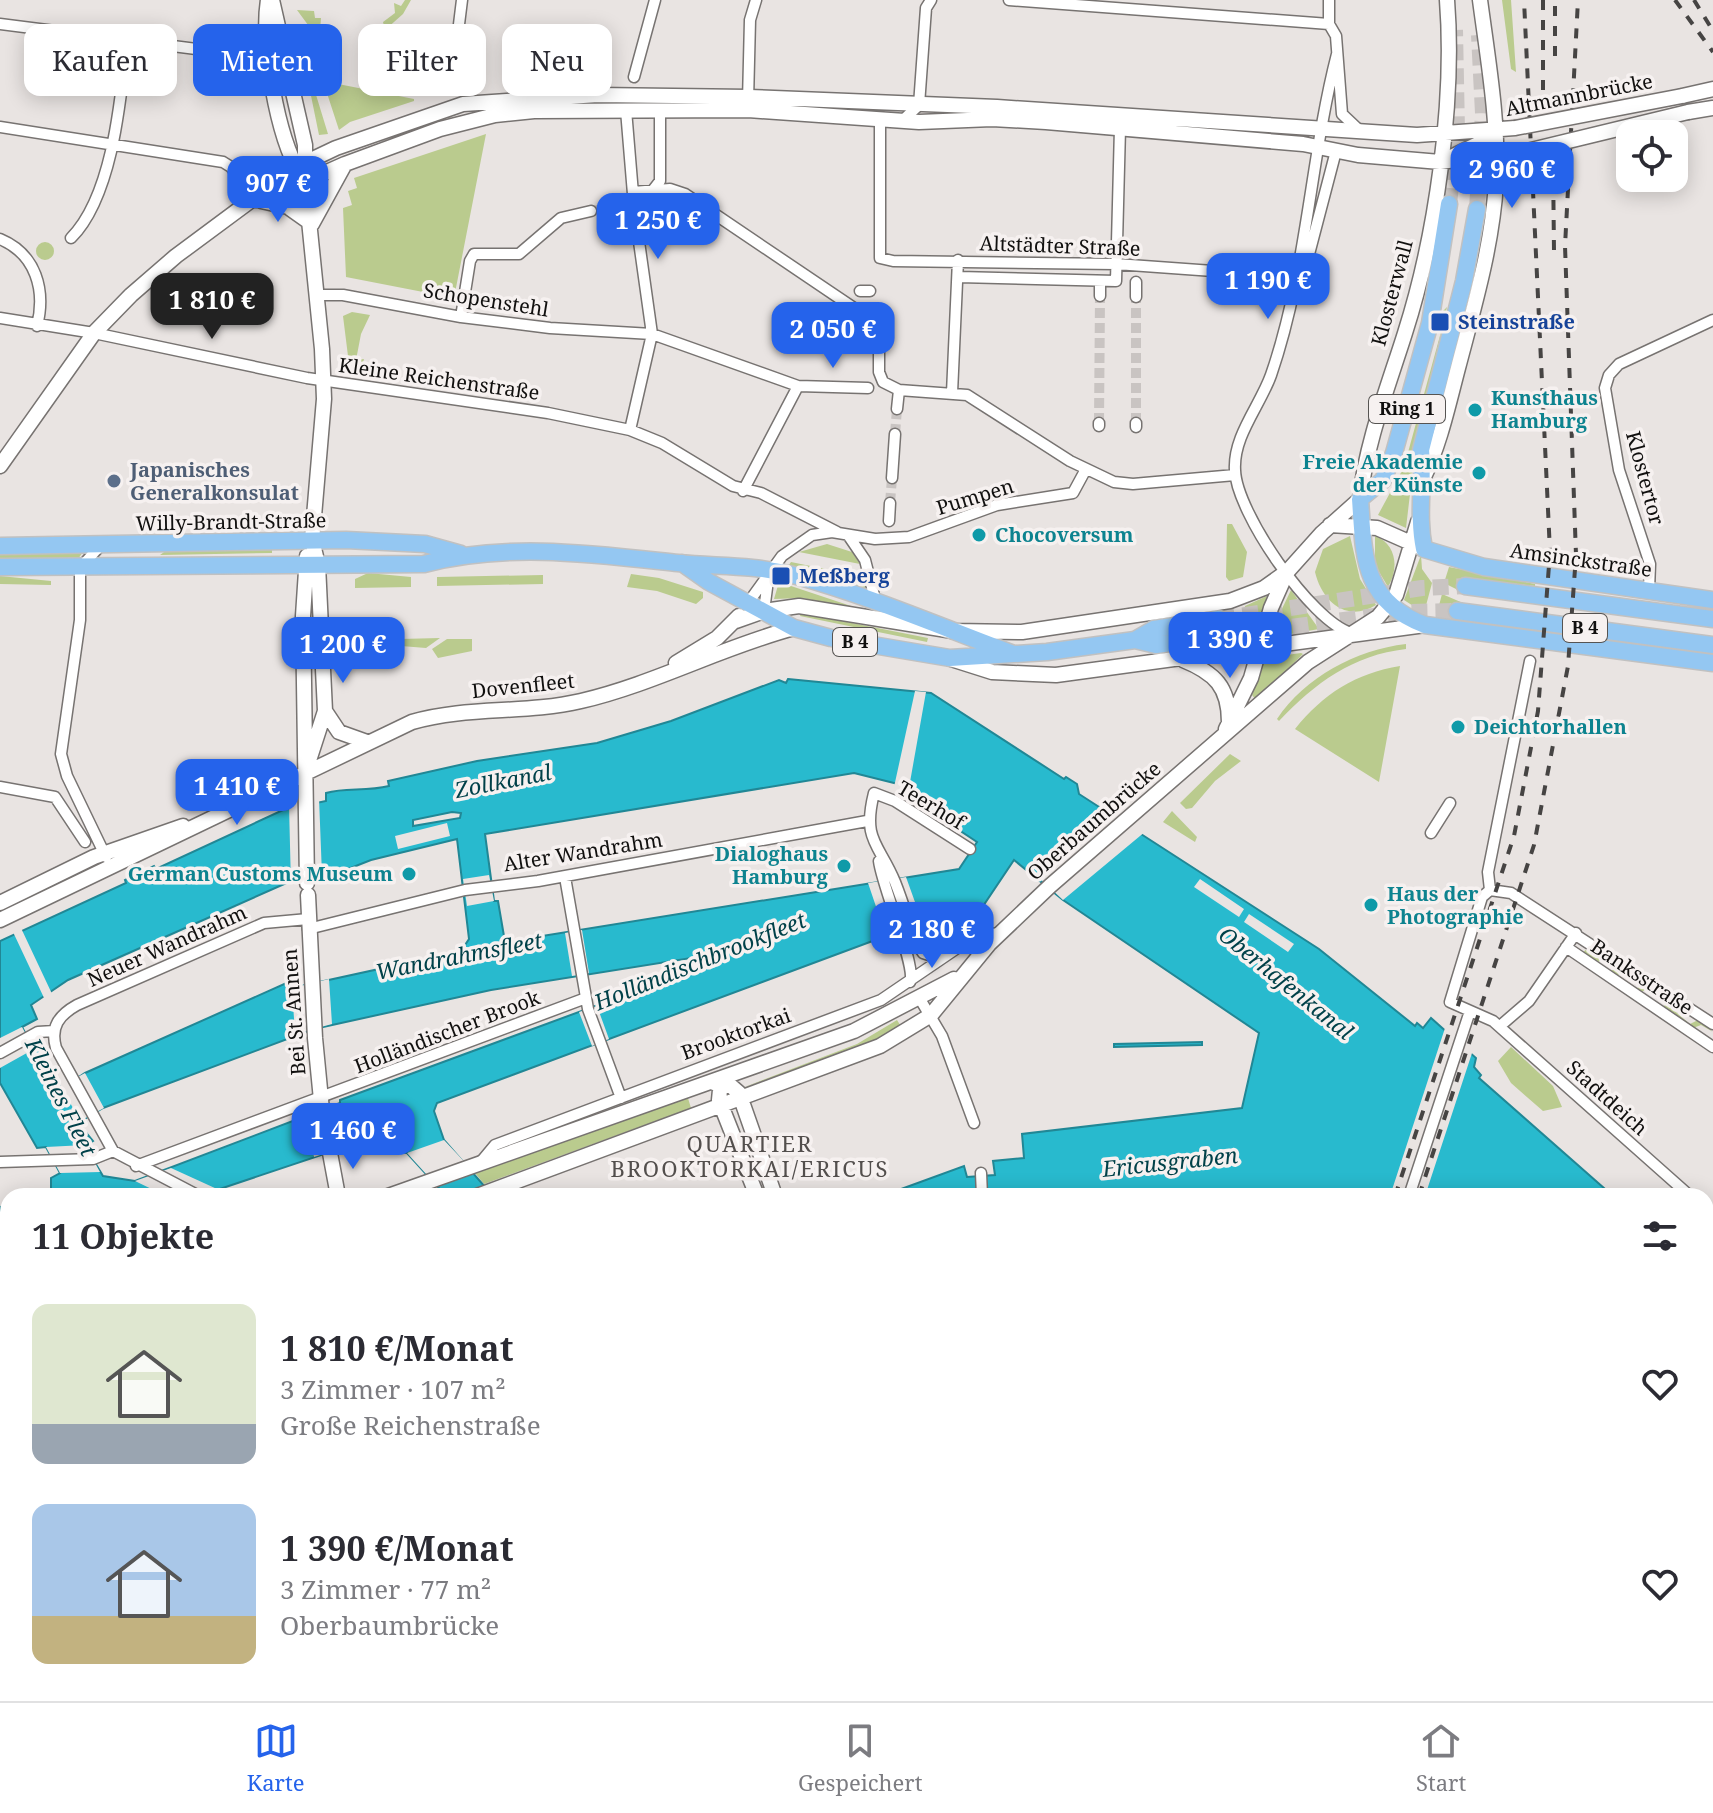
<!DOCTYPE html>
<html lang="de">
<head>
<meta charset="utf-8">
<style>
  :root { --surface:#fff; --page:#f2f2f3; --text:#2b2b33; --muted:#7c7c81; --line:#e1e1e2; --accent:#2563eb }
  body { margin:0; font-family:"Noto Serif",serif; background:var(--page); color:var(--text); height:100vh; display:flex; flex-direction:column; font-size:30px; white-space:nowrap }
  * { box-sizing:border-box; margin:0 }
  p { font-size:26px; color:var(--muted) }
  .icon { flex:none; width:44px; height:44px; fill:none; stroke:currentColor; stroke-width:2; stroke-linecap:round; stroke-linejoin:round }
  .map { position:relative; flex:1; overflow:hidden }
  .drawer { position:absolute; left:0px; top:1188px; width:1714px; height:514px; display:flex; flex-direction:column; background:var(--surface); border-radius:24px 24px 0 0; box-shadow:0 4px 20px #0003 }
  .drawer>* { flex:none }
  .hud { position:absolute; left:24px; top:24px; width:800px; height:72px; display:flex; gap:16px }
  .tools { position:absolute; left:1616px; top:120px; display:grid; gap:16px }
  .tools a { display:grid; place-items:center; width:72px; height:72px; border-radius:16px; background:var(--surface); box-shadow:0 4px 20px #0003; font-size:40px }
  .price { position:absolute; translate:-50% -68px; padding:0 18px; border-radius:16px; background:var(--accent); color:#fff; font-size:26px; line-height:52px; filter:drop-shadow(0 2px 4px #0008) }
  .price::after { content:''; position:absolute; left:50%; top:48px; width:24px; height:18px; margin-left:-12px; background:inherit; clip-path:polygon(0 0,100% 0,50% 100%) }
  .price.selected { background:#222; color:#fff }
  ul { padding:0; list-style:none }
  li { display:flex; align-items:center; gap:24px; height:200px; padding:0 32px }
  li span { display:grid; place-items:center; flex:none; width:224px; height:160px; border-radius:16px; color:#555 }
  li>.icon { margin-inline-start:auto }
  span .icon { width:96px; height:96px; fill:#fffc; stroke-width:1 }
  li b { font-size:34px }
  h2 { display:flex; justify-content:space-between; align-items:center; height:96px; padding:0 32px; font-size:34px }
  .tag { padding:0 28px; border-radius:16px; background:var(--surface); box-shadow:0 4px 20px #0003; font-size:28px; line-height:72px }
  .tag.selected { background:var(--accent); color:#fff }
  .tab-bar { display:flex; justify-content:space-around; align-items:center; height:112px; border-top:2px solid var(--line); background:var(--surface); font-size:22px; color:var(--muted) }
  .tab-bar a { display:grid; justify-items:center; gap:4px }
  .tab-bar .selected { color:var(--accent) }
  .map>svg:first-child { display:block }
  .green { fill:#bacb8e }
  .water { fill:#28bace; stroke:#218795; stroke-width:2; fill-rule:evenodd }
  .pier { fill:#e9e4e2 }
  .lines { fill:none; stroke-linecap:round; stroke-linejoin:round }
  .ferry { stroke:#004149; stroke-width:2; stroke-dasharray:10 8; stroke-linecap:butt }
  .street-tunnel { stroke:#c9c4c2; stroke-width:10; stroke-dasharray:10 5; stroke-linecap:butt }
  .primary-tunnel { stroke:#c9c4c2; stroke-width:16; stroke-dasharray:16 8; stroke-linecap:butt }
  .street-casing { stroke:#777371; stroke-width:13 }
  .secondary-casing { stroke:#777371; stroke-width:17 }
  .primary-casing { stroke:#c1c1c1; stroke-width:19 }
  .street { stroke:#fff; stroke-width:10 }
  .secondary { stroke:#fff; stroke-width:14 }
  .primary { stroke:#94c7f2; stroke-width:16 }
  .rail { stroke:#464443; stroke-width:4; stroke-dasharray:10 10; stroke-linecap:butt }
  .secondary-bridge-casing { stroke:#777371; stroke-width:17; stroke-linecap:butt }
  .secondary-bridge { stroke:#fff; stroke-width:14 }
  .transit-dot { fill:#1a4fb4; stroke:#f6f1f0; stroke-width:3 }
  .culture-dot { fill:#0f9aa8; stroke:#f6f1f0; stroke-width:3 }
  .service-dot { fill:#5c6f8a; stroke:#f6f1f0; stroke-width:3 }
  .labels { text-anchor:middle; stroke-width:7; stroke-linejoin:round; paint-order:stroke }
  .shield { fill:#f6f1f0; stroke:#565452; stroke-width:2 }
  .shield-label { font-size:18px; font-weight:bold; fill:#11100f }
  .street-label { font-size:20px; fill:#11100f; stroke:#f6f1f0 }
  .transit-label { font-size:20px; font-weight:bold; fill:#164399; stroke:#f6f1f0; text-anchor:start }
  .culture-label { font-size:20px; font-weight:bold; fill:#0d838f; stroke:#f6f1f0; text-anchor:start }
  .service-label { font-size:20px; font-weight:bold; fill:#4e5e75; stroke:#f6f1f0; text-anchor:start }
  .water-label { font-size:22px; font-style:italic; fill:#004149; stroke:#f6f1f0 }
  .neighbourhood-label { font-size:22px; letter-spacing:2px; fill:#534f4d; stroke:#f6f1f0 }
</style>
</head>
<body>
<div class="map">
<svg width="1713" height="1701" viewBox="0 0 1713 1701">
  <rect width="100%" height="100%" fill="#e9e4e2"/>
  <path class="green" d="M405 0H411L403 14 385 30 383 22 395 13 394 3 401 6Z
    M1502 0H1511L1516 72 1511 69Z
    M297 10 314 11 315 18H321L320 30 311 29Z
    M323 81 414 99V101L350 122 339 130Z
    M313 85 328 134 319 135 309 86Z
    M486 134 454 298 346 277 343 208 352 205 348 191 357 188 354 178Z
    M1481 166 1485 173 1444 180 1452 171Z
    M36 251a9 9 0 1 1 18 0a9 9 0 1 1-18 0Z
    M1447 307 1416 443 1406 528 1378 515 1404 467 1441 332V313Z
    M352 312 370 315 361 334 356 360 364 359 362 366 349 364 343 316Z
    M1227 524H1232L1247 552 1243 577 1229 581 1226 577Z
    M1350 536 1360 579 1376 605C1347 623 1322 602 1315 572L1323 549Z
    M1375 536C1397 544 1399 569 1388 587L1375 565Z
    M827 544 852 552 860 564 799 552Z
    M272 549V553L160 555 167 550Z
    M83 552 78 559 0 558V554Z
    M1421 555 1422 569 1432 583 1424 613 1404 600Z
    M791 562 864 577 866 589 789 565Z
    M1449 567 1535 584V586L1466 578 1459 580 1457 586 1464 593 1444 583Z
    M368 573 411 577V587L355 588V579Z
    M631 574 659 578 703 592V598L696 604 657 591 627 587Z
    M543 575V584L437 586V577Z
    M0 576 51 581V585L0 584Z
    M779 582 869 612 803 598 774 599Z
    M1291 590 1319 629 1268 638Z
    M1442 594 1463 603 1457 614 1461 620 1436 617Z
    M1267 596 1255 639 1239 644 1245 606Z
    M801 613 928 638 927 642 800 616Z
    M440 638 426 648 401 646 400 639Z
    M447 639H472V651L438 658 432 649Z
    M1406 644V649C1353 655 1315 683 1279 721L1277 719C1305 677 1356 650 1406 644Z
    M1301 653 1303 654 1256 700 1252 695 1264 658Z
    M1400 666 1379 782 1295 729C1323 694 1356 673 1400 666Z
    M1230 754 1241 761 1215 781 1192 808 1186 809 1180 803Z
    M1172 811 1197 837 1195 842 1163 822Z
    M1590 947 1623 970 1618 975 1637 988 1645 985 1676 1005 1671 1008 1690 1024 1698 1020 1713 1032 1701 1025 1693 1028 1661 1007 1668 1004 1667 1001 1648 988 1640 993 1609 972 1616 968 1604 959 1596 963 1583 952Z
    M897 1020 902 1028 878 1041 742 1088 857 1044Z
    M1511 1047 1553 1086 1562 1107 1543 1111 1511 1083 1498 1061Z
    M687 1095 691 1108 484 1184 475 1173Z
    M1706 1575 1713 1588V1667L1706 1654Z
    M1112 1694H1225L1227 1701H1114Z"/>
  <path class="water" d="M788 679 931 693 1064 779 1066 777 1077 784 1079 794 1319 949 1415 1026 1417 1023 1423 1028 1431 1018 1476 1058 1474 1067 1481 1075 1479 1078 1613 1196H882L964 1166 967 1177 995 1175 993 1161 1024 1158 1022 1134 1242 1108 1259 1033 1063 900 1014 860 977 915 886 936 437 1103 434 1111 444 1140 493 1196H446L407 1153C385 1150 369 1158 348 1146L199 1196H51V1178L60 1173 46 1147 37 1148 0 1083V941L126 883 125 880 154 866 156 869 283 810 326 801V793C346 787 365 792 389 786L388 781 477 761 597 743 671 721 779 680 786 683ZM854 773 910 787 909 797 977 842 959 869 505 942 498 901H494L485 834ZM452 812 461 813 460 818 413 826V820ZM457 839 469 939 461 951 292 988 291 981 85 1073 61 1089 40 1046 34 1049 22 1027 37 1019 31 1005 68 980 291 881 322 871 338 873 371 860ZM697 957 701 967 340 1100V1103L135 1181 103 1176 85 1146 93 1141 78 1123 103 1108 314 1029 491 990Z
    M1202 1042V1045L1114 1047V1044Z
    M8 1206V1250H0V1207Z
    M1706 1278 1713 1287V1562L1706 1548Z
    M531 1694H646L649 1701H532Z"/>
  <path class="pier" d="M915 691 926 692 907 799 906 790 894 787Z
    M319 798 322 875 291 886 289 805Z
    M1111 809 1146 831 1063 900 1035 874Z
    M447 823 450 836 398 849 395 836Z
    M489 875 494 901 467 906 463 879Z
    M906 877 925 930 886 936 868 883Z
    M1200 879 1244 909 1239 917 1194 887Z
    M1249 914 1294 944 1288 952 1244 922Z
    M21 928 53 996 45 1000 13 932Z
    M582 930 589 973 572 976 565 933Z
    M329 979 332 1024 295 1034 292 988Z
    M597 1006 609 1039 592 1046 579 1012Z
    M1446 1025 1473 1050 1425 1196H1390Z
    M22 1027 34 1049 0 1068V1038Z
    M85 1073 104 1108 80 1121 61 1086Z
    M337 1104 345 1147 314 1157 306 1116Z
    M444 1140 475 1173 437 1186 407 1153Z
    M85 1145 100 1172 60 1173 46 1147Z
    M171 1168 217 1189 199 1196H166L135 1181Z"/>
  <g class="lines">
    <path class="ferry" d="M583 1694V1701
      M592 1694 593 1701"/>
    <path class="street-tunnel" d="M591 211 616 208
      M1099 423 1100 296
      M1136 423V297
      M895 434 897 409
      M890 503 892 478"/>
    <path class="primary-tunnel" d="M1449 204 1457 131 1455 30
      M1477 209 1483 113 1479 35
      M1219 619 1422 588 1465 586
      M1221 636 1405 612 1457 611"/>
    <defs>
      <path id="street" d="M1009 0 1329 24
        M1329 0V24L1336 36 1342 114 1360 131
        M0 24 267 58
        M1337 54C1310 159 1307 271 1271 375 1260 406 1233 436 1235 470 1236 512 1311 621 1351 633
        M453 73 462 0
        M634 77 655 0
        M748 101 750 20 756 0
        M626 110 634 206 652 334 630 430
        M880 120V258L893 261 1116 264 1297 277
        M901 122 919 105 926 8 931 0
        M0 127 223 162 231 167 256 200
        M653 190 660 181V110
        M633 192 670 189 685 194 879 325V372L883 382 899 390 967 395 1070 461 1114 482 1133 484 1235 475
        M616 208 634 206
        M71 238C113 196 121 97 127 41
        M0 239C36 254 46 290 37 326
        M1300 272 1308 258 1336 151
        M959 277 1116 281 1120 128
        M1239 290 1240 273
        M860 291H870
        M317 295H343L461 317 550 328 652 334 798 386 868 388
        M1100 296V281
        M1136 297V282
        M461 317 470 261 474 254H519L561 218 591 211
        M0 318 94 333 307 378 548 413 630 430 662 443 733 486 761 493 837 532
        M952 393 958 260
        M897 409 899 390
        M1099 426V423
        M1136 427V423
        M892 478 895 434
        M743 491 798 386
        M889 521 890 503
        M848 535 865 560 876 603
        M101 545 80 568V620L61 754 67 776 106 857
        M1649 590 1650 564 1619 470 1605 388 1609 375 1619 364 1713 320
        M748 603 782 556 812 535 832 532 875 539 909 537 997 505 1073 493 1086 469
        M764 611 768 580
        M0 787 55 797 85 842
        M1431 833 1450 803
        M879 861C882 887 917 967 910 982
        M565 877 588 1009 621 1098
        M1490 890 1482 897 1450 1002 1493 1021 1690 1196
        M1490 890 1511 893 1713 1024
        M1490 890 1488 872 1530 661
        M308 929 465 890 538 881 867 821
        M1566 947 1713 1047
        M941 959 923 953 916 943C909 923 903 902 895 882 879 843 862 841 874 793L895 801 970 849
        M920 999 942 1036 974 1123
        M1500 1026 1529 1001 1576 933
        M0 1053 38 1032 54 1031
        M113 1151 56 1048C50 1027 59 1015 77 1005L264 923 308 919
        M0 1162 93 1159 113 1151 199 1196
        M480 1163 495 1145 881 1000 975 936 1000 933
        M136 1166 586 998
        M981 1173 982 1196
        M1409 1196 1470 1011
        M1706 1210 1713 1216
        M123 1694 125 1701
        M139 1694 141 1701
        M658 1694 660 1701
        M762 1694 764 1701
        M1106 1694 1109 1701
        M977 1701 997 1694"/>
      <path id="secondary" d="M268 0C261 44 277 136 300 174
        M272 0 305 145V181L322 349 324 399 312 540 318 565 325 711 304 776
        M1682 96 1713 89
        M1688 112 1713 108
        M1443 161 1496 135
        M257 200 273 196 345 164 440 129 495 115 534 111 748 110 919 122 992 119 1046 122 1303 144 1358 155 1440 162 1523 152
        M261 201 288 207 312 224
        M312 224 345 164
        M0 466 94 333 131 295 176 256 296 167 336 148 463 104 598 95 749 97 997 107 1417 135 1515 128
        M1423 479C1440 444 1448 406 1458 368 1474 307 1492 247 1496 183 1499 122 1488 60 1480 0
        M1330 525 1377 528 1420 547
        M307 556 303 616 307 883
        M736 621 764 611 799 606 953 631 1022 632 1230 601 1264 588 1285 573
        M951 659 992 672 1056 675 1425 625
        M1183 660C1215 673 1229 687 1229 722
        M676 663 717 638 739 616
        M325 711 339 732 367 742
        M1226 729 1251 678 1271 608 1287 572 1322 533 1360 499C1366 443 1388 387 1405 333 1436 236 1455 102 1447 0
        M308 895 315 1038 322 1110 338 1196
        M0 903 94 857 183 826
        M0 920 412 722C467 706 525 714 581 701 654 684 722 647 794 628
        M729 1079 720 1090 719 1100 757 1196
        M714 1083 731 1086 739 1093 775 1196
        M388 1196 854 1031 954 979
        M477 1196 880 1046 931 1015 989 944 1050 886 1308 662 1378 617 1396 595 1418 522
        M0 1311 8 1310
        M0 1332 8 1331
        M470 1694 472 1701
        M486 1694 488 1701
        M914 1694 916 1701
        M931 1694 933 1701"/>
      <path id="primary" d="M1449 204 1430 323 1394 453 1383 480 1360 499C1364 556 1362 601 1425 625L1713 663
        M1477 209 1464 281 1421 450C1424 484 1417 515 1424 549L1484 567 1713 600
        M0 546 346 540 425 544 461 554
        M682 563 709 582 794 628 831 638 950 658 1047 652 1135 640 1156 645 1221 636
        M0 567 424 564C506 542 595 554 678 563 720 567 749 564 793 575 867 595 939 626 1011 653
        M1465 586 1713 619
        M1457 611 1713 645
        M1135 640 1154 629 1219 619"/>
    </defs>
    <use href="#street" class="street-casing"/>
    <use href="#secondary" class="secondary-casing"/>
    <use href="#primary" class="primary-casing"/>
    <use href="#street" class="street"/>
    <use href="#secondary" class="secondary"/>
    <use href="#primary" class="primary"/>
    <path class="rail" d="M1543 0V176
      M1675 0 1713 52
      M1694 0 1713 31
      M1555 56V0
      M1553 160 1554 252
      M1395 1196 1514 836 1538 711 1550 552 1524 0
      M1419 1196 1534 845 1568 666 1576 555 1565 246 1578 0
      M1416 1694 1419 1701
      M1444 1694 1448 1701"/>
    <defs>
      <path id="secondary-bridge" d="M1515 128 1682 96
        M1523 152 1688 112"/>
    </defs>
    <use href="#secondary-bridge" class="secondary-bridge-casing"/>
    <use href="#secondary-bridge" class="secondary-bridge"/>
  </g>
  <g class="transit-dot">
    <rect x="1430" y="312" width="20" height="20" rx="4"/>
    <rect x="771" y="566" width="20" height="20" rx="4"/>
  </g>
  <g class="culture-dot">
    <circle cx="1475" cy="410" r="8"/>
    <circle cx="1479" cy="473" r="8"/>
    <circle cx="979" cy="535" r="8"/>
    <circle cx="1458" cy="727" r="8"/>
    <circle cx="844" cy="866" r="8"/>
    <circle cx="409" cy="874" r="8"/>
    <circle cx="1371" cy="905" r="8"/>
  </g>
  <circle class="service-dot" cx="114" cy="481" r="8"/>
  <g class="labels">
    <g class="shield">
      <rect x="1369" y="395" width="76" height="28" rx="6"/>
      <rect x="1563" y="614" width="44" height="28" rx="6"/>
      <rect x="833" y="628" width="44" height="28" rx="6"/>
    </g>
    <g class="shield-label">
      <text x="1407" y="415">Ring 1</text>
      <text x="1585" y="634">B 4</text>
      <text x="855" y="648">B 4</text>
    </g>
    <g class="street-label">
      <text transform="translate(1579 95) rotate(-11)" y="7">Altmannbrücke</text>
      <text transform="translate(1060 246) rotate(2)" y="7">Altstädter Straße</text>
      <text transform="translate(1392 293) rotate(-75)" y="7">Klosterwall</text>
      <text transform="translate(486 300) rotate(9)" y="7">Schopenstehl</text>
      <text transform="translate(439 379) rotate(8)" y="7">Kleine Reichenstraße</text>
      <text transform="translate(1645 478) rotate(75)" y="7">Klostertor</text>
      <text transform="translate(975 497) rotate(-17)" y="7">Pumpen</text>
      <text transform="translate(231 522) rotate(-1)" y="7">Willy-Brandt-Straße</text>
      <text transform="translate(1581 560) rotate(8)" y="7">Amsinckstraße</text>
      <text transform="translate(523 686) rotate(-6)" y="7">Dovenfleet</text>
      <text transform="translate(931 805) rotate(31)" y="7">Teerhof</text>
      <text transform="translate(1094 821) rotate(-41)" y="7">Oberbaumbrücke</text>
      <text transform="translate(583 852) rotate(-9)" y="7">Alter Wandrahm</text>
      <text transform="translate(167 946) rotate(-24)" y="7">Neuer Wandrahm</text>
      <text transform="translate(1642 977) rotate(34)" y="7">Banksstraße</text>
      <text transform="translate(294 1012) rotate(-94)" y="7">Bei St. Annen</text>
      <text transform="translate(447 1032) rotate(-21)" y="7">Holländischer Brook</text>
      <text transform="translate(736 1034) rotate(-20)" y="7">Brooktorkai</text>
      <text transform="translate(1607 1098) rotate(42)" y="7">Stadtdeich</text>
    </g>
    <g class="transit-label">
      <text x="1458" y="329">Steinstraße</text>
      <text x="799" y="583">Meßberg</text>
    </g>
    <g class="culture-label">
      <text x="1491" y="405">Kunsthaus<tspan x="1491" dy="23">Hamburg</tspan></text>
      <text x="1463" y="469" text-anchor="end">Freie Akademie<tspan x="1463" dy="23">der Künste</tspan></text>
      <text x="995" y="542">Chocoversum</text>
      <text x="1474" y="734">Deichtorhallen</text>
      <text x="828" y="861" text-anchor="end">Dialoghaus<tspan x="828" dy="23">Hamburg</tspan></text>
      <text x="393" y="881" text-anchor="end">German Customs Museum</text>
      <text x="1387" y="901">Haus der<tspan x="1387" dy="23">Photographie</tspan></text>
    </g>
    <g class="service-label">
      <text x="130" y="477">Japanisches<tspan x="130" dy="23">Generalkonsulat</tspan></text>
    </g>
    <g class="water-label">
      <text transform="translate(503 781) rotate(-11)" y="8">Zollkanal</text>
      <text transform="translate(459 956) rotate(-11)" y="8">Wandrahmsfleet</text>
      <text transform="translate(700 961) rotate(-22)" y="8">Holländischbrookfleet</text>
      <text transform="translate(1286 983) rotate(39)" y="8">Oberhafenkanal</text>
      <text transform="translate(61 1097) rotate(63)" y="8">Kleines Fleet</text>
      <text transform="translate(1170 1162) rotate(-6)" y="8">Ericusgraben</text>
    </g>
    <g class="neighbourhood-label">
      <text x="750" y="1152">QUARTIER<tspan x="750" dy="25">BROOKTORKAI/ERICUS</tspan></text>
    </g>
  </g>
</svg>
<div class="tools">
<a><svg class="icon" aria-label="locate" viewBox="0 0 24 24"><circle cx="12" cy="12" r="6"/><path d="M12 2v4M12 18v4M2 12h4M18 12h4"/></svg></a>
</div>
<b class="price" style="left:1512px;top:210px">2 960 €</b>
<b class="price" style="left:278px;top:224px">907 €</b>
<b class="price" style="left:658px;top:261px">1 250 €</b>
<b class="price" style="left:1268px;top:321px">1 190 €</b>
<b class="price selected" style="left:212px;top:341px">1 810 €</b>
<b class="price" style="left:833px;top:370px">2 050 €</b>
<b class="price" style="left:1230px;top:680px">1 390 €</b>
<b class="price" style="left:343px;top:685px">1 200 €</b>
<b class="price" style="left:237px;top:827px">1 410 €</b>
<b class="price" style="left:932px;top:970px">2 180 €</b>
<b class="price" style="left:353px;top:1171px">1 460 €</b>
<div class="hud">
<a class="tag">Kaufen</a>
<a class="tag selected">Mieten</a>
<a class="tag">Filter</a>
<a class="tag">Neu</a>
</div>
<section class="drawer">
<h2>11 Objekte<svg class="icon" aria-label="filters" viewBox="0 0 24 24"><path d="M4 7h16M4 17h16"/><circle cx="9" cy="7" r="2"/><circle cx="15" cy="17" r="2"/></svg></h2>
<ul>
<li><span style="background:linear-gradient(#dfe7d0 75%,#9aa5b1 0)"><svg class="icon" aria-label="home" viewBox="0 0 24 24"><path d="M3 11l9-7 9 7M6 9v11h12V9"/></svg></span><div><b>1 810 €/Monat</b><p>3 Zimmer · 107 m²</p><p>Große Reichenstraße</p></div><svg class="icon" aria-label="heart" viewBox="0 0 24 24"><path d="M12 20l-8-8c-3-5 5-10 8-4 3-6 11-1 8 4z"/></svg></li>
<li><span style="background:linear-gradient(#a9c7e8 70%,#c2b280 0)"><svg class="icon" aria-label="home" viewBox="0 0 24 24"><path d="M3 11l9-7 9 7M6 9v11h12V9"/></svg></span><div><b>1 390 €/Monat</b><p>3 Zimmer · 77 m²</p><p>Oberbaumbrücke</p></div><svg class="icon" aria-label="heart" viewBox="0 0 24 24"><path d="M12 20l-8-8c-3-5 5-10 8-4 3-6 11-1 8 4z"/></svg></li>
</ul>
</section>
</div>
<nav class="tab-bar">
<a class="selected"><svg class="icon" aria-label="map" viewBox="0 0 24 24"><path d="M3 6l6-2 6 2 6-2v14l-6 2-6-2-6 2zM9 4v14M15 6v14"/></svg>Karte</a>
<a><svg class="icon" aria-label="saved" viewBox="0 0 24 24"><path d="M7 4h10v16l-5-4-5 4z"/></svg>Gespeichert</a>
<a><svg class="icon" aria-label="home" viewBox="0 0 24 24"><path d="M3 11l9-7 9 7M6 9v11h12V9"/></svg>Start</a>
</nav>
</body>
</html>
